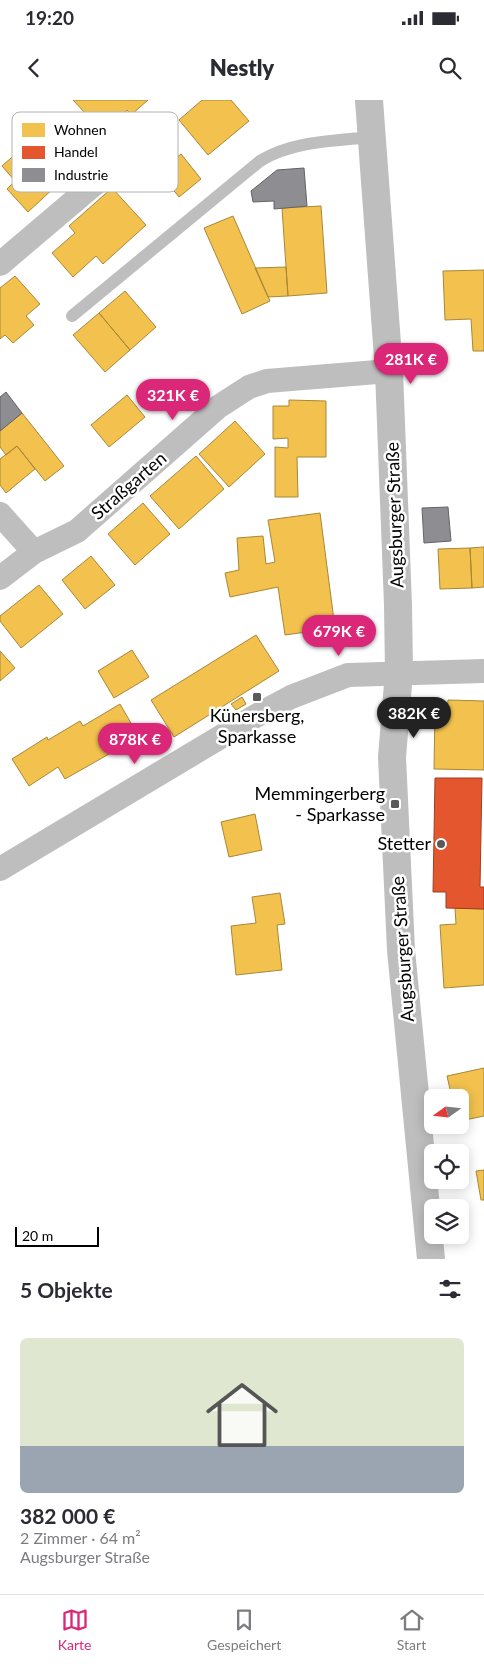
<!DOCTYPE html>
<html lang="de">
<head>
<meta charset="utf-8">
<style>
  :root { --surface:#fff; --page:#f7f7f7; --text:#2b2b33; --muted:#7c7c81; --line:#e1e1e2; --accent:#db2777 }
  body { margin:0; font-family:Lato,sans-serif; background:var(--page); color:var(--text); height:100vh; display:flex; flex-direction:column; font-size:19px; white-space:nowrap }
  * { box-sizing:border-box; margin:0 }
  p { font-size:16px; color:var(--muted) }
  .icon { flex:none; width:28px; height:28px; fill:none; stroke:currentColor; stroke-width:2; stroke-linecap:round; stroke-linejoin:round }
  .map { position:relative; height:1159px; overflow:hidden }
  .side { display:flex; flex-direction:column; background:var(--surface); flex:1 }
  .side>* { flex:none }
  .needle { width:32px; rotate:255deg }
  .tools { position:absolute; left:424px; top:989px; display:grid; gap:10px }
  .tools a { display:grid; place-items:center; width:45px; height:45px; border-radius:8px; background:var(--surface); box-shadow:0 2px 12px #0003; font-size:25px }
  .scale { position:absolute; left:15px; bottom:12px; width:84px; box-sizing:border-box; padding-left:5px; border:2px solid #000; border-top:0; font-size:14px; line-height:18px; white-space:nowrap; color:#000; -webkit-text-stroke:4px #fff; paint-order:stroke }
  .price { position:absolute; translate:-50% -42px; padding:0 11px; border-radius:18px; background:var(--accent); color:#fff; font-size:16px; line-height:32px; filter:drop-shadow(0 1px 2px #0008) }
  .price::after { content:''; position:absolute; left:50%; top:30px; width:15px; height:11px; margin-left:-8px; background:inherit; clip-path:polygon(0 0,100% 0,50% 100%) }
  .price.current { background:#222; color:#fff }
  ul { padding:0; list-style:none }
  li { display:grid; align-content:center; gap:10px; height:265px; padding:0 20px }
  li span { display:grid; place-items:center; height:155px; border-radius:8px; color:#555 }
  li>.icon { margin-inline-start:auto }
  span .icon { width:90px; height:90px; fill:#fffc; stroke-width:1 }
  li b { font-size:21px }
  h2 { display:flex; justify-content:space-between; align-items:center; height:60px; padding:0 20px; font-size:21px }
  .status { display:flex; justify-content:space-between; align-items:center; height:35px; padding:0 25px; background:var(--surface); direction:ltr }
  .status svg { height:14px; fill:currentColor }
  header { display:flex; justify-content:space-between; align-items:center; height:65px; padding:0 20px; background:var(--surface); font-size:22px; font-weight:800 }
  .tabs { display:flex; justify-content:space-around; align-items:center; height:70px; border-top:1px solid var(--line); background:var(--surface); font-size:14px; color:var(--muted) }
  .tabs a { display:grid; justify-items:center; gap:2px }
  .tabs .current { color:var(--accent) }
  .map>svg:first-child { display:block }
  .homes { fill:#f2c14e; stroke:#a98737 }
  .shops { fill:#e4572e; stroke:#a03d20 }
  .industry { fill:#8d8d92; stroke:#636366 }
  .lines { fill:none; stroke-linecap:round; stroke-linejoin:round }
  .service { stroke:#bebebe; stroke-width:12 }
  .minor { stroke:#bebebe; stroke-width:24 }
  .tertiary { stroke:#bebebe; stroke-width:28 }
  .poi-dot { fill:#595959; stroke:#fff; stroke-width:2 }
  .labels { text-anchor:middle; stroke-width:5; stroke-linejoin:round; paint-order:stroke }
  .street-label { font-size:18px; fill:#000; stroke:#fff }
  .poi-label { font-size:18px; fill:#000; stroke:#fff; text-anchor:end }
  .key { fill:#fff; stroke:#b2b2b2; stroke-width:1 }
  .key-label { font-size:14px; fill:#000 }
</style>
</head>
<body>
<div class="status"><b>19:20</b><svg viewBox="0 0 49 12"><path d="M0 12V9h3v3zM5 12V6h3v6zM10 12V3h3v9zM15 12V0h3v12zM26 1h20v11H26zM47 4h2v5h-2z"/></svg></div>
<header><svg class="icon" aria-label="back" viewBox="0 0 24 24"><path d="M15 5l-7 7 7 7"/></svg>Nestly<svg class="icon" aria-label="search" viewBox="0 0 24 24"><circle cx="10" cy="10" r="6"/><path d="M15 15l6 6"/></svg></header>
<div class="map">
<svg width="484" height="1159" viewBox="0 0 484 1159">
  <rect width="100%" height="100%" fill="#fff"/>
  <path class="homes" d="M73 0H148L131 15 127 10 122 15 126 19 99 43 79 20 86 14Z
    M202 0H231L249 21 208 55 179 20Z
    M48 25 61 40 68 33 89 57 61 82 54 75 49 79 56 86 28 112 7 89 15 81 2 66Z
    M181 54 201 79 179 97 159 72Z
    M112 88 146 125 103 164 96 156 73 177 52 153 75 133 69 126Z
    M321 106 327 193 288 196 282 108Z
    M233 116 270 201 242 214 204 128Z
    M286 167 288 196 268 197 255 168Z
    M484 170V251H473L471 219 445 220 443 171Z
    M15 176 40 204 26 216 34 225 13 243 5 235 0 239V188Z
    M125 191 156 227 130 250 99 213Z
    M99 213 130 250 105 272 73 235Z
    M127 295 145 317 109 347 91 325Z
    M289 300 326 301V357H297L298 397H275V347L288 348V338L273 339V306H289Z
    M22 313 64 366 45 381 17 346 6 355 0 347V331Z
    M235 321 265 354 229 387 199 354Z
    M17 346 35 369 6 393 0 385V359Z
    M196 356 224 389 179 429 150 396Z
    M143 403 170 434 135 465 108 434Z
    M320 413 335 528 285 535 278 487 230 497 225 473 239 470 237 438 263 436 266 464 275 462 268 420Z
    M484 447V487L472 488 470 448Z
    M470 448 472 488 440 489 438 449Z
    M91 456 115 485 85 509 62 480Z
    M39 485 63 514 21 548 0 521V516Z
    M256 535 279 571 174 637 151 600Z
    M132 550 149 577 114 598 98 571Z
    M0 551 15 568 0 581Z
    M242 597 246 604 236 610 231 604Z
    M448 600 484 601V670L434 669 435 610H447Z
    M120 604 139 637 65 679 58 667 29 686 12 659 47 637 48 640 80 621 83 626Z
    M255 714 262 750 229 757 221 722Z
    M280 793 285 824 277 825 282 870 236 875 231 826 256 823 252 797Z
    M455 808 484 809V885L444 888 440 825 456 824Z
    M484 968V1016L460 1021V998H452L447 976Z
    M484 1070V1100H481L476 1071Z"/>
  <path class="shops" d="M435 678H482L480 787H484V809L446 808V792H433Z"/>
  <path class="industry" d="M304 68 307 106 274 109V101L253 102 251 91 277 70Z
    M6 292 22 313 0 331V297Z
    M448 407 451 441 424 443 422 408Z"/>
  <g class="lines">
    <path class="service" d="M72 216 260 61C293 41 334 41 372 37"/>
    <path class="minor" d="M0 164 99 80 127 62 161 46
      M0 414 34 452
      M0 478 34 452 77 431 218 307 249 287 267 281 389 271
      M0 769 254 617 291 597 348 575 484 571"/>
    <path class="tertiary" d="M369 0 389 271 398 505 399 572 392 657 401 850 431 1159"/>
  </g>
  <g class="poi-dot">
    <rect x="252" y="592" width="10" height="10" rx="2.5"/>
    <rect x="390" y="699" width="10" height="10" rx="2.5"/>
    <circle cx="441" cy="744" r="5"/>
  </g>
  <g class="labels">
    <g class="street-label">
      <text transform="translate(129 386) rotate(-41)" y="6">Straßgarten</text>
      <text transform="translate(395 415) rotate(-92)" y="6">Augsburger Straße</text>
      <text transform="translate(403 849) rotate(-94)" y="6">Augsburger Straße</text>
    </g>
    <g class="poi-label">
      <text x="257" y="622" text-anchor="middle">Künersberg,<tspan x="257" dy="21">Sparkasse</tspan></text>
      <text x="385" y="700">Memmingerberg<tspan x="385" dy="21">- Sparkasse</tspan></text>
      <text x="431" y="750">Stetter</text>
    </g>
  </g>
  <rect x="12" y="12" width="166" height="80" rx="8" class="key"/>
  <rect x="22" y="23" width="23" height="14" fill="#f2c14e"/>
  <rect x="22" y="46" width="23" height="13" fill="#e4572e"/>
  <rect x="22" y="68" width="23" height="14" fill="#8d8d92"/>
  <g class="key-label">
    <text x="54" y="35">Wohnen</text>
    <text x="54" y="57">Handel</text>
    <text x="54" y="80">Industrie</text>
  </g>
</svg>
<div class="tools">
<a><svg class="needle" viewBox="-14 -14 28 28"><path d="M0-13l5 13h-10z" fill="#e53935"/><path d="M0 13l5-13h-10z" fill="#7c7c81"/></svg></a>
<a><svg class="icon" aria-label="locate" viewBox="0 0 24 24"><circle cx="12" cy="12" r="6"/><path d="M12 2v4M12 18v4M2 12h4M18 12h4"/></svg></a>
<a><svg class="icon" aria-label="layers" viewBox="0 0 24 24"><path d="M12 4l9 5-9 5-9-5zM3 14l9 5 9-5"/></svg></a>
</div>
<div class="scale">20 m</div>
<b class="price" style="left:411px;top:285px">281K €</b>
<b class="price" style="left:173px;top:321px">321K €</b>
<b class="price" style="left:339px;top:557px">679K €</b>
<b class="price current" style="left:414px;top:639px">382K €</b>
<b class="price" style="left:135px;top:665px">878K €</b>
</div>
<section class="side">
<h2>5 Objekte<svg class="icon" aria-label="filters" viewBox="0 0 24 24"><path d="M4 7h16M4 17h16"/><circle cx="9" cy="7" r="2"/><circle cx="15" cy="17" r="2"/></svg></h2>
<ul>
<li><span style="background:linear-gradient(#dfe7d0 70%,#9aa5b1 0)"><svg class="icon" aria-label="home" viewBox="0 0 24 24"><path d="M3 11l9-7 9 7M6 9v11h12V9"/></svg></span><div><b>382 000 €</b><p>2 Zimmer · 64 m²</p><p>Augsburger Straße</p></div></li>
</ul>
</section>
<nav class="tabs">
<a class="current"><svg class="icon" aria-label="map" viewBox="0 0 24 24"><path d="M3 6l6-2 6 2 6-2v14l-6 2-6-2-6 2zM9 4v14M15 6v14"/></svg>Karte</a>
<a><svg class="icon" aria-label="saved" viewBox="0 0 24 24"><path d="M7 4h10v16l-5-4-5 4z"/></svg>Gespeichert</a>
<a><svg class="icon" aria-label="home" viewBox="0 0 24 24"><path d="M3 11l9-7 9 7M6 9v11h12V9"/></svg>Start</a>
</nav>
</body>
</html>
